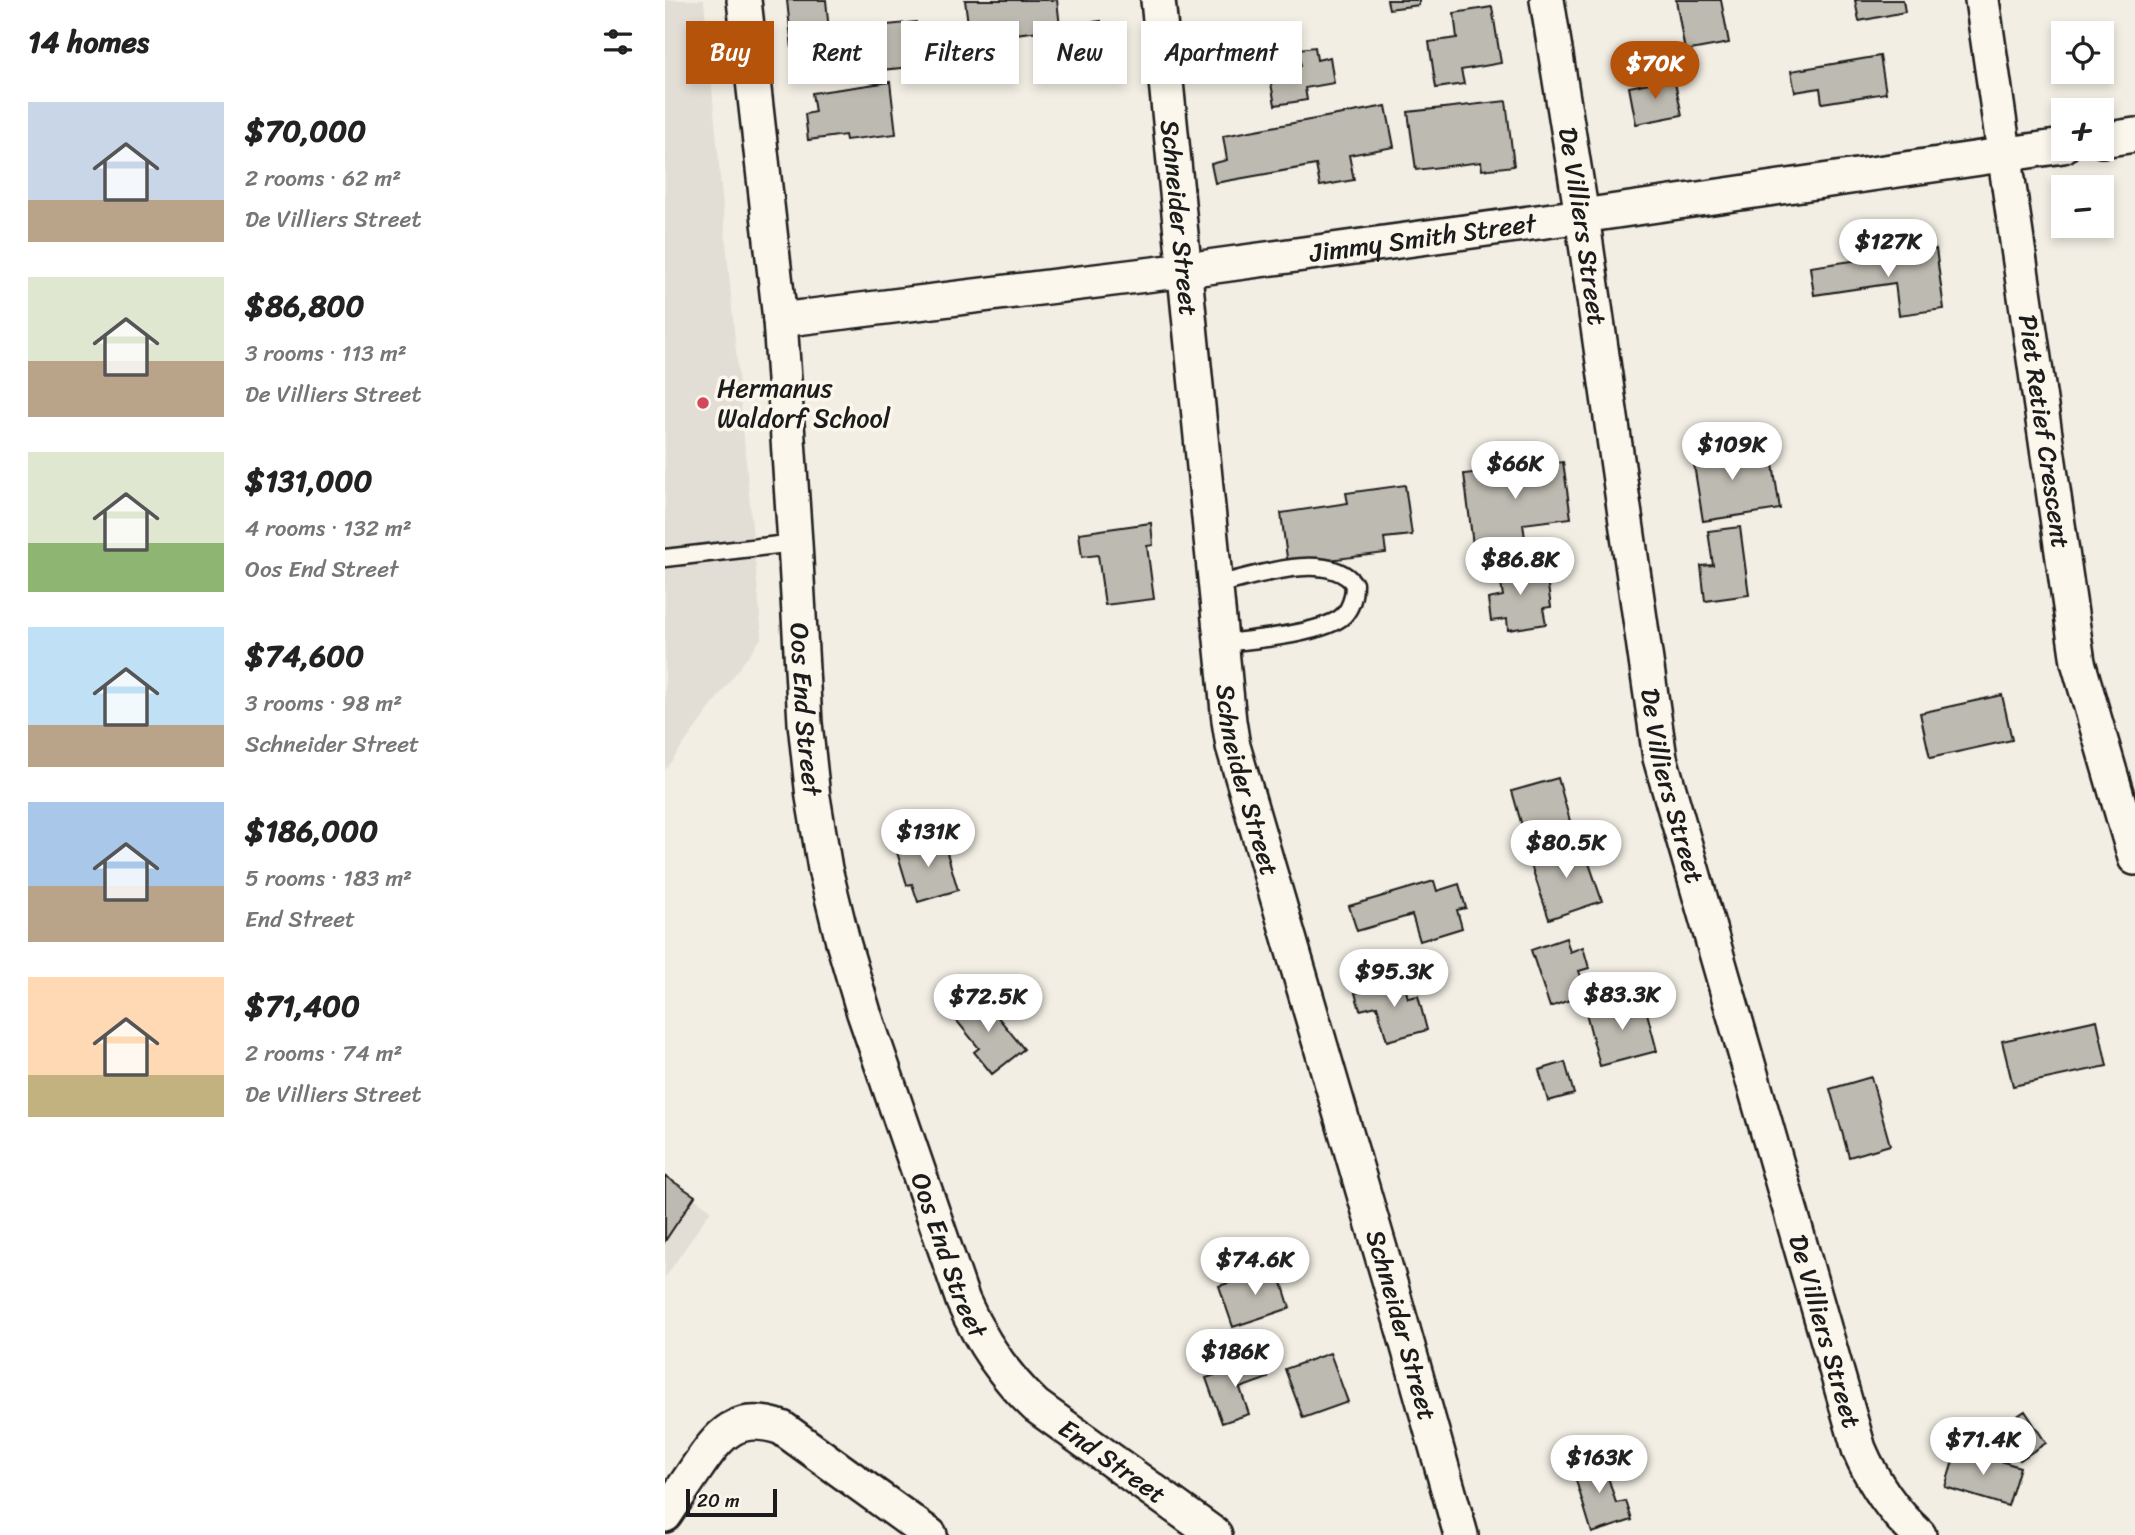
<!DOCTYPE html>
<html lang="en">
<head>
<meta charset="utf-8">
<style>
  :root { --surface:#fff; --page:#f2f2f2; --text:#222; --muted:#767676; --accent:#b45309 }
  body { margin:0; font-family:Sriracha,sans-serif; background:var(--page); color:var(--text); height:100vh; display:flex; flex-direction:column; font-size:26px; white-space:nowrap }
  * { box-sizing:border-box; margin:0 }
  p { font-size:23px; color:var(--muted) }
  .icon { flex:none; width:38px; height:38px; fill:none; stroke:currentColor; stroke-width:2; stroke-linecap:round; stroke-linejoin:round }
  .map { position:relative; flex:1; overflow:hidden }
  .details { display:flex; flex-direction:column; background:var(--surface); width:665px }
  .details>* { flex:none }
  .top-card { position:absolute; left:21px; top:21px; width:665px; height:63px; display:flex; gap:14px }
  .buttons { position:absolute; left:1386px; top:21px; display:grid; gap:14px }
  .buttons a { display:grid; place-items:center; width:63px; height:63px; border-radius:0px; background:var(--surface); box-shadow:0 4px 10px #0003; font-size:35px }
  .scale { position:absolute; left:21px; bottom:18px; width:91px; box-sizing:border-box; padding-left:7px; border:4px solid #1c1c1c; border-top:0; font-size:19px; line-height:24px; white-space:nowrap; color:#1c1c1c; -webkit-text-stroke:5px #fbf7ec; paint-order:stroke }
  .price { position:absolute; translate:-50% -60px; padding:0 16px; border-radius:24px; background:#fff; color:#222; font-size:23px; line-height:46px; filter:drop-shadow(0 2px 4px #0008) }
  .price::after { content:''; position:absolute; left:50%; top:42px; width:21px; height:16px; margin-left:-10px; background:inherit; clip-path:polygon(0 0,100% 0,50% 100%) }
  .price.current { background:var(--accent); color:#fff }
  ul { padding:0; list-style:none }
  li { display:flex; align-items:center; gap:21px; height:175px; padding:0 28px }
  li span { display:grid; place-items:center; flex:none; width:196px; height:140px; border-radius:0px; color:#555 }
  li>.icon { margin-inline-start:auto }
  span .icon { width:84px; height:84px; fill:#fffc; stroke-width:1 }
  li b { font-size:30px }
  h2 { display:flex; justify-content:space-between; align-items:center; height:84px; padding:0 28px; font-size:30px }
  .pill { padding:0 24px; border-radius:0px; background:var(--surface); box-shadow:0 4px 10px #0003; font-size:24px; line-height:63px }
  .pill.current { background:var(--accent); color:#fff }
  main { display:flex; flex:1; min-height:0 }
  .map>svg:first-child { display:block }
  .built { fill:#e2ded5 }
  .building { fill:#bdbab1; stroke:#1c1c1c; stroke-width:2 }
  .lines { fill:none; stroke-linecap:round; stroke-linejoin:round }
  .lane-casing { stroke:#1c1c1c; stroke-width:21 }
  .street-casing { stroke:#1c1c1c; stroke-width:38 }
  .lane { stroke:#fbf7ec; stroke-width:16 }
  .street { stroke:#fbf7ec; stroke-width:33 }
  .poi-dot { fill:#d1495b; stroke:#fbf7ec; stroke-width:2.5 }
  .labels { text-anchor:middle; stroke-width:7; stroke-linejoin:round; paint-order:stroke }
  .street-label { font-size:26px; fill:#1c1c1c; stroke:#fbf7ec }
  .poi-label { font-size:26px; fill:#1c1c1c; stroke:#fbf7ec; text-anchor:start }
</style>
</head>
<body>
<main>
<section class="details">
<h2>14 homes<svg class="icon" aria-label="filters" viewBox="0 0 24 24"><path d="M4 7h16M4 17h16"/><circle cx="9" cy="7" r="2"/><circle cx="15" cy="17" r="2"/></svg></h2>
<ul>
<li><span style="background:linear-gradient(#c9d6e8 70%,#b9a48a 0)"><svg class="icon" aria-label="home" viewBox="0 0 24 24"><path d="M3 11l9-7 9 7M6 9v11h12V9"/></svg></span><div><b>$70,000</b><p>2 rooms · 62 m²</p><p>De Villiers Street</p></div></li>
<li><span style="background:linear-gradient(#dfe7d0 60%,#b9a48a 0)"><svg class="icon" aria-label="home" viewBox="0 0 24 24"><path d="M3 11l9-7 9 7M6 9v11h12V9"/></svg></span><div><b>$86,800</b><p>3 rooms · 113 m²</p><p>De Villiers Street</p></div></li>
<li><span style="background:linear-gradient(#dfe7d0 65%,#8fb573 0)"><svg class="icon" aria-label="home" viewBox="0 0 24 24"><path d="M3 11l9-7 9 7M6 9v11h12V9"/></svg></span><div><b>$131,000</b><p>4 rooms · 132 m²</p><p>Oos End Street</p></div></li>
<li><span style="background:linear-gradient(#bfe0f5 70%,#b9a48a 0)"><svg class="icon" aria-label="home" viewBox="0 0 24 24"><path d="M3 11l9-7 9 7M6 9v11h12V9"/></svg></span><div><b>$74,600</b><p>3 rooms · 98 m²</p><p>Schneider Street</p></div></li>
<li><span style="background:linear-gradient(#a9c7e8 60%,#b9a48a 0)"><svg class="icon" aria-label="home" viewBox="0 0 24 24"><path d="M3 11l9-7 9 7M6 9v11h12V9"/></svg></span><div><b>$186,000</b><p>5 rooms · 183 m²</p><p>End Street</p></div></li>
<li><span style="background:linear-gradient(#ffd9b3 70%,#c2b280 0)"><svg class="icon" aria-label="home" viewBox="0 0 24 24"><path d="M3 11l9-7 9 7M6 9v11h12V9"/></svg></span><div><b>$71,400</b><p>2 rooms · 74 m²</p><p>De Villiers Street</p></div></li>
</ul>
</section>
<div class="map">
<svg width="1470" height="1535" viewBox="0 0 1470 1535">
  <rect width="100%" height="100%" fill="#f2eee4"/>
  <filter id="ink" filterUnits="userSpaceOnUse"><feTurbulence type="fractalNoise" baseFrequency=".0143" numOctaves="2"/><feDisplacementMap in="SourceGraphic" scale="14" xChannelSelector="R" yChannelSelector="G"/><feConvolveMatrix kernelMatrix="1 2 1 2 8 2 1 2 1" color-interpolation-filters="sRGB"/></filter>
  <g filter="url(#ink)">
    <path class="built" d="M0 0H39L97 637 0 770Z
      M0 1177 46 1210 0 1278Z"/>
    <path class="building" d="M122 0H161L164 31 251 22 254 52 277 49 279 64 130 78Z
      M300 0H392L395 27 436 21 441 55 386 62 382 30 318 38 322 66 294 69 290 42 305 40Z
      M722 0H754V5L724 9Z
      M1011 0H1056L1064 43 1020 51Z
      M1190 0H1238L1240 12 1194 21Z
      M827 7 836 63 796 70 799 84 771 88 764 42 792 38 789 13Z
      M650 47 652 60 665 57 669 83 640 88 642 100 610 105 604 72 636 66 633 49Z
      M1215 56 1221 93 1157 103 1155 88 1130 92 1126 71Z
      M1009 78 1017 115 971 124 964 87Z
      M225 82 231 134 181 140 180 135 143 140 140 114 150 112 147 93Z
      M841 101 849 166 817 170 816 162 751 170 743 112Z
      M721 106 729 147 684 155 689 180 655 186 651 165 550 183 546 164 562 160 558 136Z
      M1271 249 1279 309 1234 315 1230 283 1149 295 1145 267Z
      M1060 435 1064 465 1107 458 1115 509 1038 521 1025 440Z
      M898 462 906 518 858 524 860 538 808 545 799 474Z
      M740 485 747 535 719 538 721 553 623 565 616 513 683 503 681 493Z
      M486 523 488 545 482 546 489 599 440 605 433 555 417 557 414 533Z
      M1075 527 1084 595 1040 601 1036 566 1048 565 1043 531Z
      M867 560 870 581 882 579 886 607 878 608 881 624 843 630 842 619 826 621 823 599 838 596 833 565Z
      M1337 695 1347 740 1265 758 1255 713Z
      M893 778 905 821 859 833 847 791Z
      M277 836 293 890 253 902 247 884 242 885 231 849Z
      M916 840 937 901 884 919 866 865 882 859 880 852Z
      M769 881 772 891 794 884 801 908 792 910 797 928 755 941 747 915 692 931 684 906Z
      M901 938 905 952 918 947 924 968 914 971 922 994 885 1007 866 950Z
      M738 979 743 998 753 996 762 1030 722 1041 712 1006 695 1010 690 993Z
      M314 994 359 1049 327 1074 309 1052 314 1048 287 1015Z
      M978 998 992 1051 935 1066 921 1013Z
      M1432 1020 1442 1066 1348 1086 1337 1041Z
      M900 1062 909 1094 883 1101 874 1070Z
      M1206 1077 1225 1145 1184 1157 1165 1089Z
      M0 1176 30 1196 0 1241Z
      M612 1267 625 1308 568 1327 554 1286Z
      M665 1353 683 1402 638 1418 620 1369Z
      M596 1359 603 1378 575 1388 584 1414 557 1423 541 1378Z
      M1360 1411 1381 1443 1355 1460 1334 1428Z
      M1292 1448 1355 1467 1343 1506 1280 1487Z
      M936 1454 951 1503 961 1501 967 1520 927 1533 906 1464Z"/>
    <g class="lines">
      <defs>
        <path id="lane" d="M0 558 130 543
          M552 585C586 577 663 549 689 584 689 595 687 606 679 615 661 634 585 640 557 643"/>
        <g id="street">
          <path id="s1" d="M79 0 115 320 130 543 140 723 148 797 160 869 178 942 199 1013 298 1301C316 1342 338 1375 371 1406L550 1535"/>
          <path id="s2" d="M493 0 564 721 568 746 725 1283 796 1535"/>
          <path id="s3" d="M882 0 917 216 995 758 1194 1449C1208 1482 1227 1511 1254 1535"/>
          <path id="s4" d="M1317 0 1413 662 1470 858"/>
          <path d="M1437 140 1470 135"/>
          <path id="s5" d="M115 320 521 270 917 216 1398 146"/>
          <path d="M0 1515C10 1500 21 1484 31 1469 55 1434 71 1412 117 1428L265 1535"/>
        </g>
      </defs>
      <use href="#lane" class="lane-casing"/>
      <use href="#street" class="street-casing"/>
      <use href="#lane" class="lane"/>
      <use href="#street" class="street"/>
    </g>
  </g>
  <circle class="poi-dot" cx="38" cy="403" r="7"/>
  <g class="labels">
    <g class="street-label">
      <text dy="9" stroke="none"><textPath href="#s2" startOffset="219">Schneider Street</textPath></text>
      <text dy="9" stroke="none"><textPath href="#s3" startOffset="229">De Villiers Street</textPath></text>
      <text dy="9" stroke="none"><textPath href="#s5" startOffset="648">Jimmy Smith Street</textPath></text>
      <text dy="9" stroke="none"><textPath href="#s4" startOffset="436">Piet Retief Crescent</textPath></text>
      <text dy="9" stroke="none"><textPath href="#s1" startOffset="712">Oos End Street</textPath></text>
      <text dy="9" stroke="none"><textPath href="#s2" startOffset="786">Schneider Street</textPath></text>
      <text dy="9" stroke="none"><textPath href="#s3" startOffset="796">De Villiers Street</textPath></text>
      <text dy="9" stroke="none"><textPath href="#s1" startOffset="1279">Oos End Street</textPath></text>
      <text dy="9" stroke="none"><textPath href="#s2" startOffset="1353">Schneider Street</textPath></text>
      <text dy="9" stroke="none"><textPath href="#s3" startOffset="1363">De Villiers Street</textPath></text>
      <text dy="9" stroke="none"><textPath href="#s1" startOffset="1550">End Street</textPath></text>
    </g>
    <g class="poi-label">
      <text x="52" y="397">Hermanus<tspan x="52" dy="30">Waldorf School</tspan></text>
    </g>
  </g>
</svg>
<div class="buttons">
<a><svg class="icon" aria-label="locate" viewBox="0 0 24 24"><circle cx="12" cy="12" r="6"/><path d="M12 2v4M12 18v4M2 12h4M18 12h4"/></svg></a>
<a>+</a>
<a>−</a>
</div>
<div class="scale">20 m</div>
<b class="price current" style="left:990px;top:101px">$70K</b>
<b class="price" style="left:1223px;top:279px">$127K</b>
<b class="price" style="left:1067px;top:482px">$109K</b>
<b class="price" style="left:850px;top:501px">$66K</b>
<b class="price" style="left:855px;top:597px">$86.8K</b>
<b class="price" style="left:263px;top:869px">$131K</b>
<b class="price" style="left:901px;top:880px">$80.5K</b>
<b class="price" style="left:729px;top:1009px">$95.3K</b>
<b class="price" style="left:957px;top:1032px">$83.3K</b>
<b class="price" style="left:323px;top:1034px">$72.5K</b>
<b class="price" style="left:590px;top:1297px">$74.6K</b>
<b class="price" style="left:570px;top:1389px">$186K</b>
<b class="price" style="left:1318px;top:1477px">$71.4K</b>
<b class="price" style="left:934px;top:1495px">$163K</b>
<div class="top-card">
<a class="pill current">Buy</a>
<a class="pill">Rent</a>
<a class="pill">Filters</a>
<a class="pill">New</a>
<a class="pill">Apartment</a>
</div>
</div>
</main>
</body>
</html>
